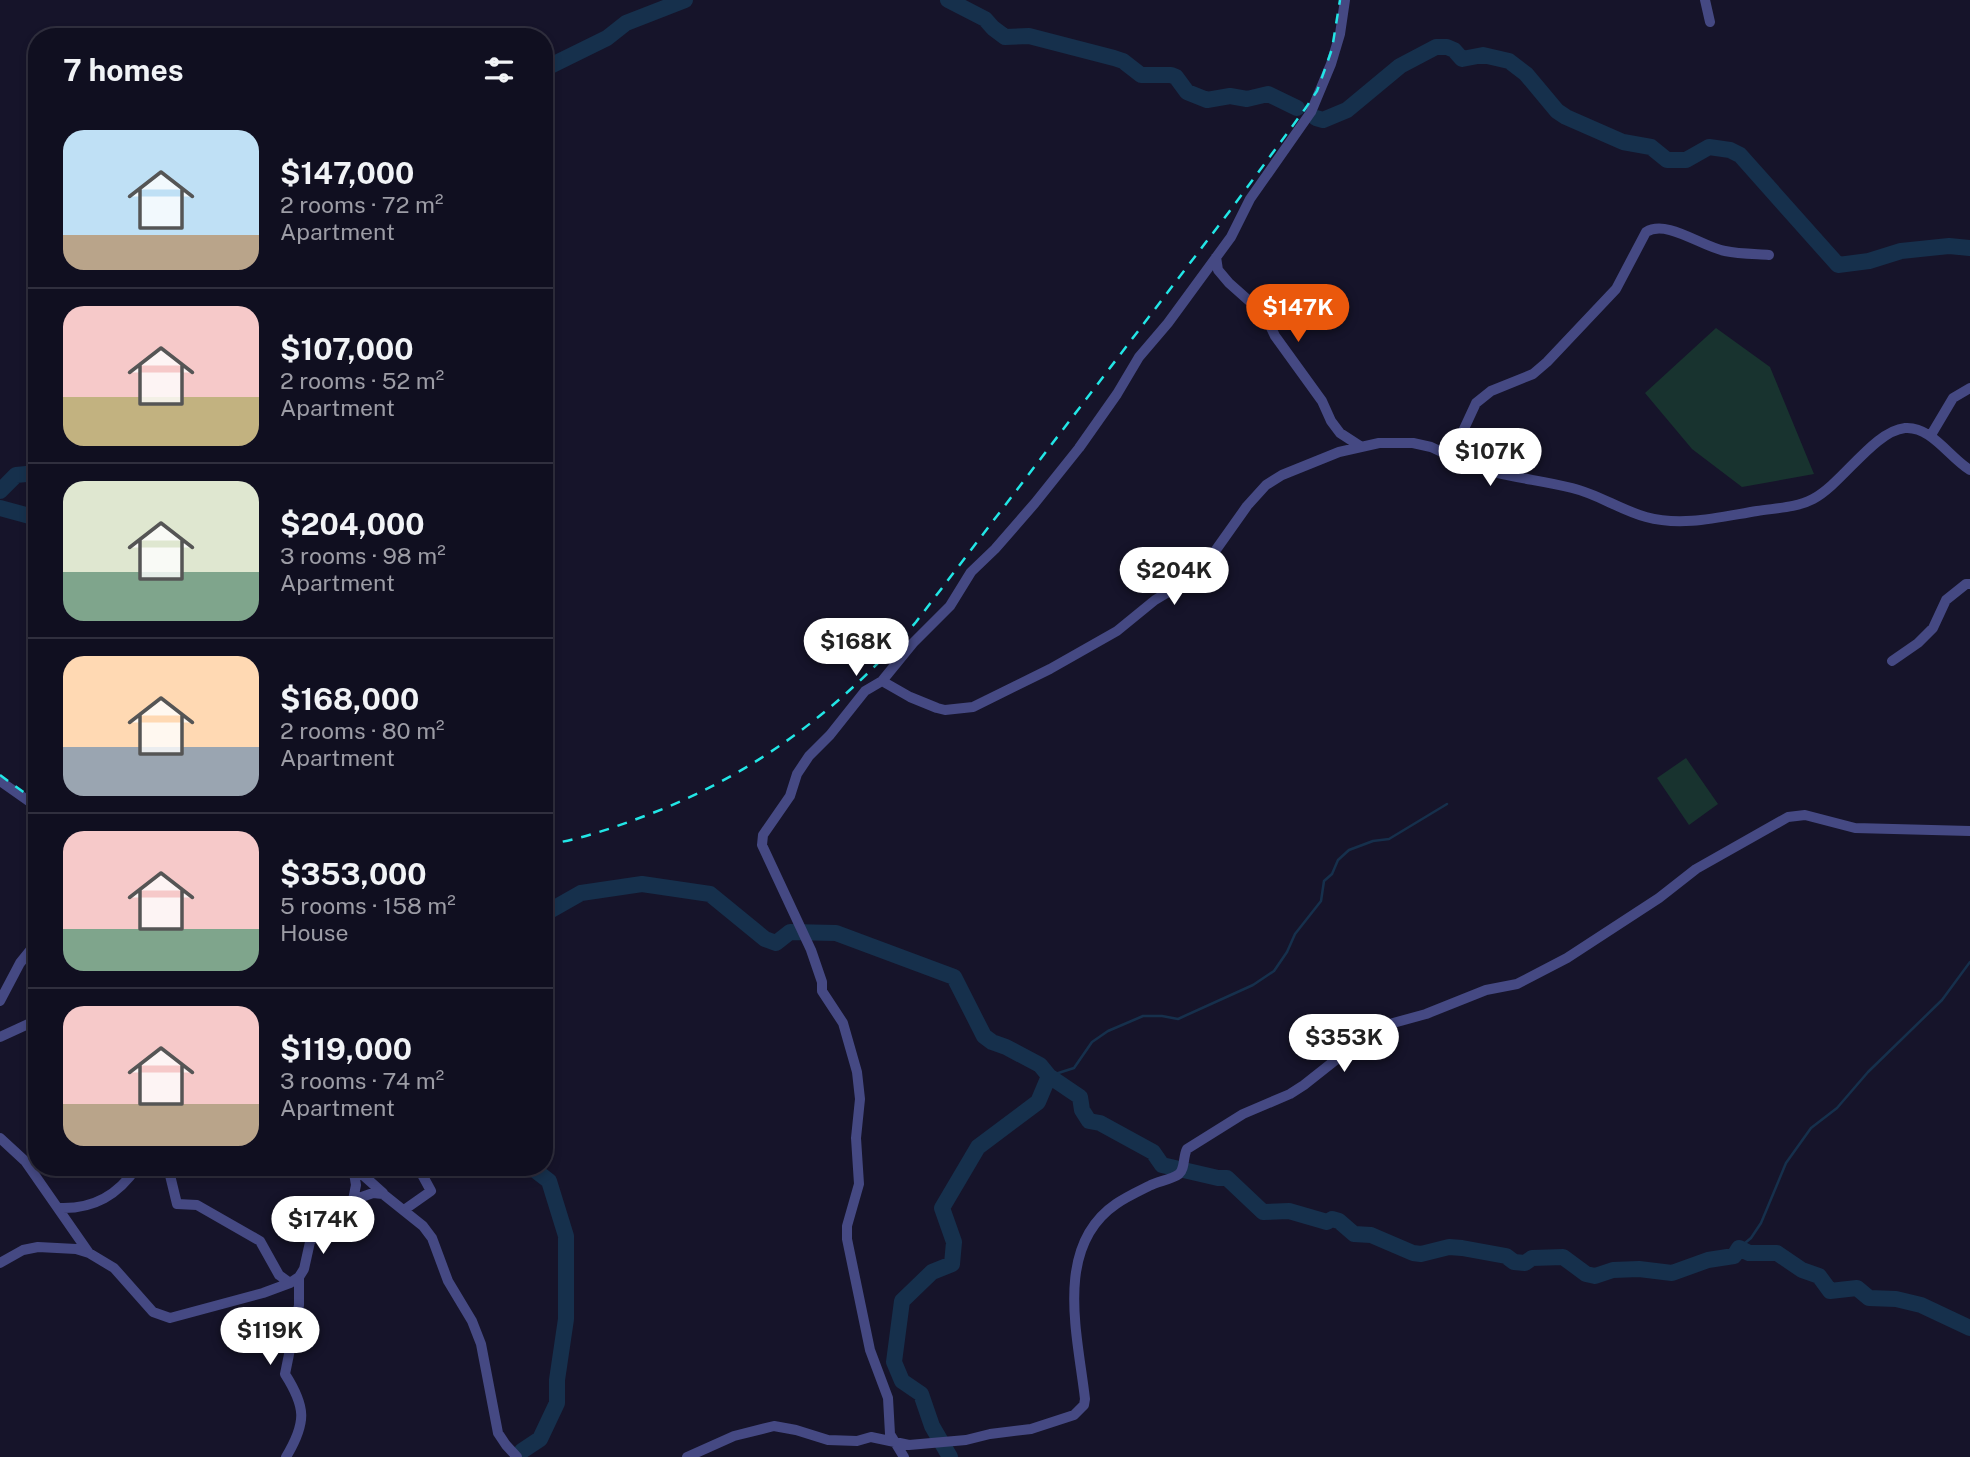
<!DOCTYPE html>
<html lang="en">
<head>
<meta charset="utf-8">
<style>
  :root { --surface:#100f20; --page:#1e1d2d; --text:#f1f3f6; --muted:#9c9ca5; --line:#302f3e; --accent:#ea580c }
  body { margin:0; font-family:"Public Sans",sans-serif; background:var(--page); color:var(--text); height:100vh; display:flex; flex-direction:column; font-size:26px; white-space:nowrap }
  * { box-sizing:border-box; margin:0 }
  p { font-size:23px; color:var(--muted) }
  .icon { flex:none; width:38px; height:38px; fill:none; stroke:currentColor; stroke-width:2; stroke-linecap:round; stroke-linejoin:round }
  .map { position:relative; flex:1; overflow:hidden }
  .panel { position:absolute; left:28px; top:28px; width:525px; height:1148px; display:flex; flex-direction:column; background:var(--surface); border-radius:28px; box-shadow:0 4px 10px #0003,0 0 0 2px var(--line) }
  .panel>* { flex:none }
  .price { position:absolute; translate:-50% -60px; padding:0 16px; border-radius:24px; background:#fff; color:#222; font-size:23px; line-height:46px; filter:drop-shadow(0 2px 4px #0008) }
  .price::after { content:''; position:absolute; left:50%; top:42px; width:21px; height:16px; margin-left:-10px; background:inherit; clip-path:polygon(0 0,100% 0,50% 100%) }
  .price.selected { background:var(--accent); color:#fff }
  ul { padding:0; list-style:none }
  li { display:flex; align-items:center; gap:21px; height:175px; padding:0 35px }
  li+li { border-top:2px solid var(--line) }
  li span { display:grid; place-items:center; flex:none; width:196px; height:140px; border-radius:21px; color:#555 }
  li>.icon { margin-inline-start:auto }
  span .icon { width:84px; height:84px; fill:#fffc; stroke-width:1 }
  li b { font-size:30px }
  h2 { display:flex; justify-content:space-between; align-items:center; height:84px; padding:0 35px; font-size:30px }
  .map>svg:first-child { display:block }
  .green { fill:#18332f }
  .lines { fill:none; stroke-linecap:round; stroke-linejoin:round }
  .stream { stroke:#16304c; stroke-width:2.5 }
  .river { stroke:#16304c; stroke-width:16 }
  .street { stroke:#454983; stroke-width:10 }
  .rail { stroke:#22e6e6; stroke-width:2.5; stroke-dasharray:10 9; stroke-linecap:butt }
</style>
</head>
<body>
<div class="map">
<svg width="1970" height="1457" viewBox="0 0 1970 1457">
  <rect width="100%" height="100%" fill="#16142a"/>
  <path class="green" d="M1716 328 1770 367 1814 474 1742 487 1692 449 1645 393Z
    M1686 758 1718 804 1689 825 1657 778Z"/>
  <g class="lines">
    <path class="stream" d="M1049 1076 1074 1068 1092 1042 1108 1031 1143 1016H1162L1178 1019 1253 985 1274 971 1287 952 1295 934 1321 901 1324 881 1332 874 1338 860 1349 850 1373 841 1389 839 1447 804
      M1739 1248 1751 1238 1761 1223 1786 1163 1811 1128 1837 1108 1868 1072 1942 1000 1970 962"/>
    <path class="river" d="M948 0 985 19 993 28 1005 37 1029 36 1114 58 1123 61 1141 75H1171L1176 77 1187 92 1207 100 1230 96 1247 99 1268 94 1297 108
      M544 69 607 38 626 23 685 0
      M1316 118 1323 120 1347 110 1400 66 1436 47H1447L1454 50 1462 59 1483 55 1509 61 1526 74 1557 111 1566 117 1623 142 1651 147 1667 160H1686L1709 147 1730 150 1740 155 1838 265 1869 261 1901 251 1949 246 1970 248
      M0 491 16 475 37 473
      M0 508 37 518
      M544 914 581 893 642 884 710 894 765 939 776 943 790 932 836 933 954 977 984 1036 992 1042 1006 1047 1040 1065 1049 1076 1080 1097 1082 1110 1089 1121 1100 1123 1153 1152 1162 1165 1218 1178H1227L1263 1212 1289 1211 1327 1222 1332 1219 1339 1221 1354 1234 1371 1235 1413 1253 1421 1254 1449 1247 1462 1248 1506 1256 1514 1262 1525 1263 1532 1258 1563 1257 1586 1274 1595 1276 1613 1270 1639 1269 1672 1273 1708 1260 1734 1256 1739 1248 1749 1253H1777L1802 1270 1819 1276 1830 1291 1857 1288 1869 1298 1896 1299 1921 1305 1970 1328
      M520 1457 522 1451 540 1439 557 1403V1380L566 1319V1236L549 1181 536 1171 534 1167
      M950 1457 932 1426 921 1394 902 1381 894 1362 902 1301 932 1272 952 1264 954 1242 942 1208 978 1147 1038 1102 1049 1076"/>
    <path class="street" d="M1705 0 1710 22
      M1769 255C1755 254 1739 254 1725 251 1702 247 1667 219 1646 232L1616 289 1547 362 1533 374 1491 391 1476 403 1457 444 1459 460C1496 477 1532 478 1572 488 1598 494 1620 510 1646 517 1682 527 1720 517 1757 511 1776 508 1796 508 1813 499 1842 484 1874 431 1905 428 1931 426 1949 457 1970 470
      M1216 257 1218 270 1229 283 1265 315 1275 336 1322 401 1331 421 1340 433 1360 446
      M1931 435 1953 398 1970 388
      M1892 661 1918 643 1933 628 1946 600 1966 584H1970
      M882 681 910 697 937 708 945 710 973 707 1050 669 1117 631 1155 600 1185 582 1213 554 1247 506 1266 485 1282 475 1339 452 1379 443H1413L1431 447 1459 460
      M0 781 37 807
      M0 1001 20 963 37 942
      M0 1037 37 1020
      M0 1138 25 1161 89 1253
      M168 1167 177 1204 197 1205 260 1241 279 1275 290 1283
      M354 1167 383 1193
      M353 1200 356 1185 353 1167
      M60 1208C94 1209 118 1195 137 1167
      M404 1210 431 1191 418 1167
      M0 1263 23 1250 38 1247 76 1249 89 1253 114 1268 153 1312 170 1318 263 1293 290 1283 299 1277 304 1269 310 1242 323 1226 331 1222 353 1200 373 1193 383 1194 423 1226 432 1238 448 1281 472 1321 481 1344 498 1433 506 1445 517 1457
      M286 1457C307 1422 306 1407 285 1374L299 1305V1277
      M687 1457 734 1436 774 1426 796 1430 828 1440 857 1441 871 1437 909 1445 966 1440 990 1434 1031 1429 1074 1415 1084 1405 1085 1399C1078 1336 1053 1247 1116 1204 1126 1197 1139 1191 1149 1186 1158 1181 1171 1180 1179 1174 1185 1169 1183 1156 1187 1149L1243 1114 1290 1094 1304 1085 1352 1047 1386 1025 1426 1014 1486 990 1517 984 1567 958 1659 898 1696 869 1788 817 1805 815 1855 828 1970 831
      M904 1457 890 1434 888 1398 870 1350 847 1239V1226L859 1184 856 1138 860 1099 857 1072 843 1023 822 991V982L811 950 762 845 763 835 790 796 797 774 809 756 830 735 865 691 882 681 913 643 950 606 971 572 995 549 1035 503 1079 448 1117 394 1139 357 1168 323 1231 237 1250 199 1311 112 1331 64 1340 34 1345 0"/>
    <path class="rail" d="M0 775 37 802
      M544 845C578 840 610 829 642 817 751 777 840 710 916 622L1229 212 1305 109 1317 91 1325 69 1332 49 1340 0"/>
  </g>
</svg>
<b class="price selected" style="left:1298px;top:344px">$147K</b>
<b class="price" style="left:1490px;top:488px">$107K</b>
<b class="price" style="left:1174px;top:607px">$204K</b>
<b class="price" style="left:856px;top:678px">$168K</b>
<b class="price" style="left:1344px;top:1074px">$353K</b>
<b class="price" style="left:323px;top:1256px">$174K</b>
<b class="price" style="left:270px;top:1367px">$119K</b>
<section class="panel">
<h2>7 homes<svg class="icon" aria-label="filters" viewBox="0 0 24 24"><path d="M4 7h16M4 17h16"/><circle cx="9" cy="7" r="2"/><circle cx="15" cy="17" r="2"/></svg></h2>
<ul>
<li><span style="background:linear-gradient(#bfe0f5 75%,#b9a48a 0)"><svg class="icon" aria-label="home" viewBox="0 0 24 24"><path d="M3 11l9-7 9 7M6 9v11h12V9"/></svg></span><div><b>$147,000</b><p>2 rooms · 72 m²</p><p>Apartment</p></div></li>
<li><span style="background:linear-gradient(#f6c9c9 65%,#c2b280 0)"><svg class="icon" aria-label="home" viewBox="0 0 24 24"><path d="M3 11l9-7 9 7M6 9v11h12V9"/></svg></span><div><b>$107,000</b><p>2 rooms · 52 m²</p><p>Apartment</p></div></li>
<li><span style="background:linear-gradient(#dfe7d0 65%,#7fa58c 0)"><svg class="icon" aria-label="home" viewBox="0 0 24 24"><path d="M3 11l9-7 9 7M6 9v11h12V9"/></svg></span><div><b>$204,000</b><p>3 rooms · 98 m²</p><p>Apartment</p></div></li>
<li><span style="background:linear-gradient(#ffd9b3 65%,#9aa5b1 0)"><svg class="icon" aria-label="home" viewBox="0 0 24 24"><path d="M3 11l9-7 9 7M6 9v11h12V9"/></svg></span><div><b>$168,000</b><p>2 rooms · 80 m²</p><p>Apartment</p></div></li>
<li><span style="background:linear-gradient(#f6c9c9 70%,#7fa58c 0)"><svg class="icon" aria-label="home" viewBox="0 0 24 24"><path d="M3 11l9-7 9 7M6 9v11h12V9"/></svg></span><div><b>$353,000</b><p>5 rooms · 158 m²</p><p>House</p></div></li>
<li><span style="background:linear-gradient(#f6c9c9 70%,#b9a48a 0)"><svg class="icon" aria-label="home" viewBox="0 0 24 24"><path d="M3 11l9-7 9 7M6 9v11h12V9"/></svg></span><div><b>$119,000</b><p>3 rooms · 74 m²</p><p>Apartment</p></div></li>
</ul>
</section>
</div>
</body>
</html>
